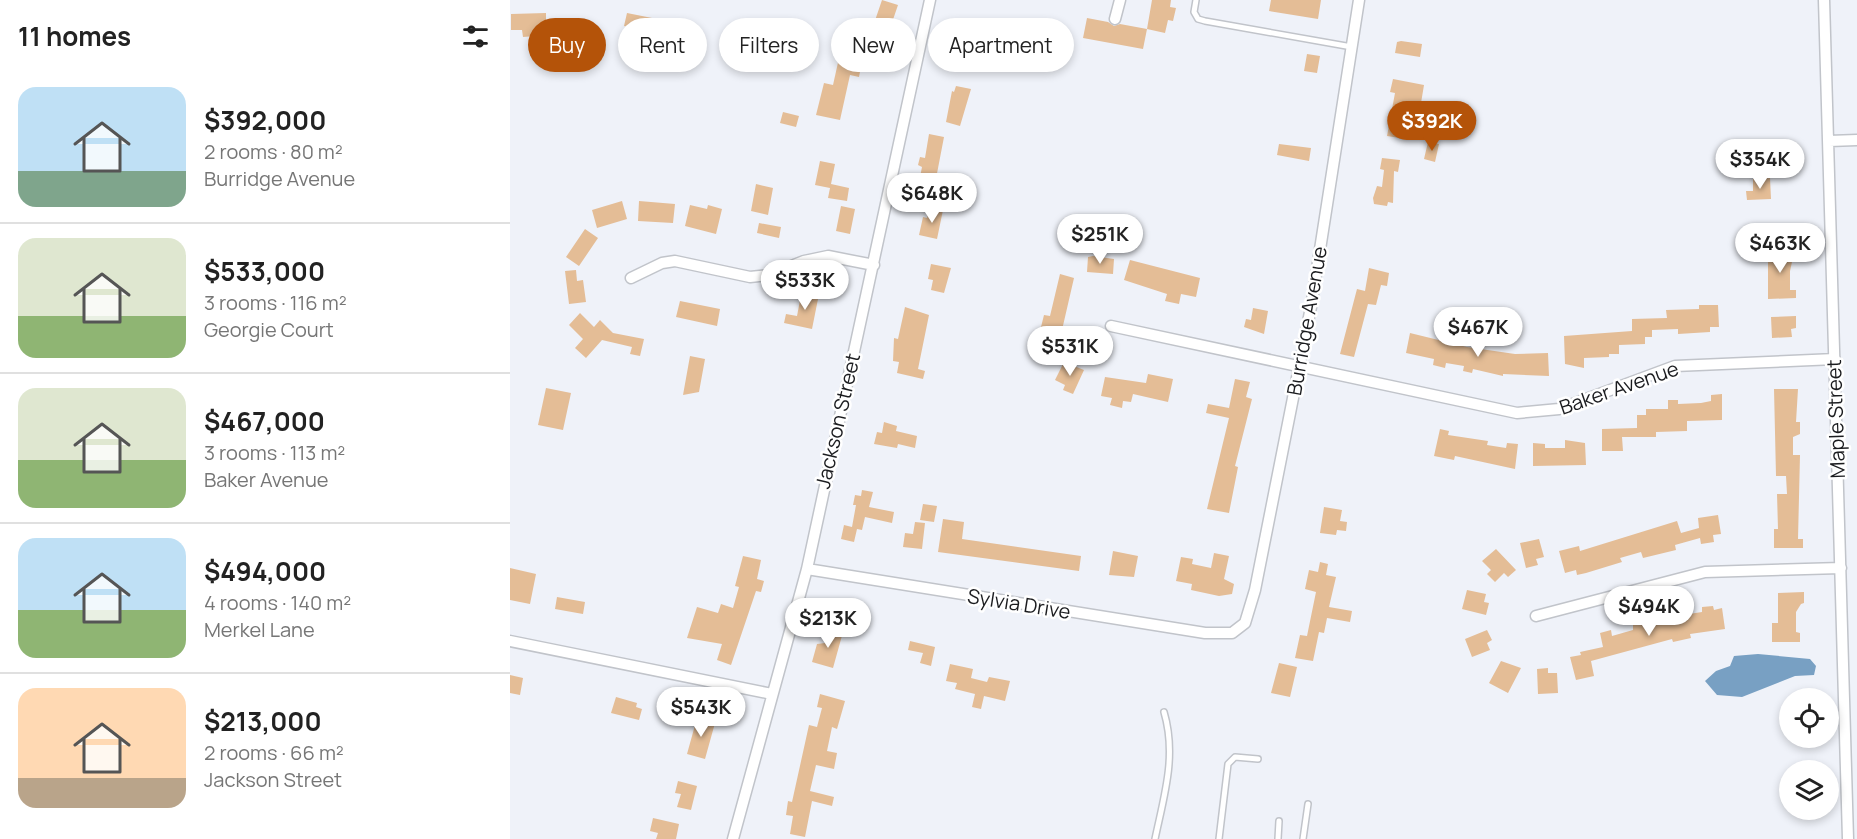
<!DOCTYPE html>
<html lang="en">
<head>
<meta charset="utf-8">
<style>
  :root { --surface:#fff; --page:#f2f2f2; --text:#222; --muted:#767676; --line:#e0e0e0; --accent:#b45309 }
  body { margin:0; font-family:Manrope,sans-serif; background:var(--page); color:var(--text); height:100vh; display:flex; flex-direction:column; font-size:22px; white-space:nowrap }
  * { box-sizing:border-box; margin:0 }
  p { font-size:20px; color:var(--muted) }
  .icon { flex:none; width:33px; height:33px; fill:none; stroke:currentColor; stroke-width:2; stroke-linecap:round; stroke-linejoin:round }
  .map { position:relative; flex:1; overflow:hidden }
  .sheet { display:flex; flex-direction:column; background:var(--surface); width:510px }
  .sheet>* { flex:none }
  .guide { position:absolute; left:18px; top:18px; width:570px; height:54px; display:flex; gap:12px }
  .controls { position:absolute; left:1269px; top:688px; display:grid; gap:12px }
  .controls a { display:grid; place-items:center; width:60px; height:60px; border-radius:50%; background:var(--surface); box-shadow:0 3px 9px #0003; font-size:30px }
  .price { position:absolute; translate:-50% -51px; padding:0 14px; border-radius:21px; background:#fff; color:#222; font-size:20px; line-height:39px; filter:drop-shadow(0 2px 3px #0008) }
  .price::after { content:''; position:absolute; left:50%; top:36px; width:18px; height:14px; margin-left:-9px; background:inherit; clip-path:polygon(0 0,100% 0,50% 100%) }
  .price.active { background:var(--accent); color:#fff }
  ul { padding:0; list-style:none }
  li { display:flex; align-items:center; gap:18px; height:150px; padding:0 18px }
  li+li { border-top:2px solid var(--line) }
  li span { display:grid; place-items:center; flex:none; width:168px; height:120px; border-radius:18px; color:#555 }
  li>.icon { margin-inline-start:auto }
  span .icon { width:72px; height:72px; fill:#fffc; stroke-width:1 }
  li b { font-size:26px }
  h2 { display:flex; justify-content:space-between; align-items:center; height:72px; padding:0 18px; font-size:26px }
  .tag { padding:0 21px; border-radius:27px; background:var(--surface); box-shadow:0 3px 9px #0003; font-size:21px; line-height:54px }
  .tag.active { background:var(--accent); color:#fff }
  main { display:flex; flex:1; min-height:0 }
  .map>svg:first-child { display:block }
  .water { fill:#78a0c3 }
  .building { fill:#e4bd96 }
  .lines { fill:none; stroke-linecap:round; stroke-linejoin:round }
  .service-casing { stroke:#c1c4ca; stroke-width:8 }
  .minor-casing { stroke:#c1c4ca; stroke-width:13 }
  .service { stroke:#fff; stroke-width:5 }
  .minor { stroke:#fff; stroke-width:10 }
  .labels { text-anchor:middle; stroke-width:5; stroke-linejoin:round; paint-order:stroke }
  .street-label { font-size:20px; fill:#1b1c1f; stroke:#fff }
</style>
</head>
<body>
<main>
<section class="sheet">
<h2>11 homes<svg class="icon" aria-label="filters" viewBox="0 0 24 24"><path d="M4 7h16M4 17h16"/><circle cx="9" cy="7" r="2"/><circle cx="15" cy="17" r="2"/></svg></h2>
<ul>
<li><span style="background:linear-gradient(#bfe0f5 70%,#7fa58c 0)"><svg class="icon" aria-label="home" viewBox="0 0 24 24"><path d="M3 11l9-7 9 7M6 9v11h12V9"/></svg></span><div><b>$392,000</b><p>2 rooms · 80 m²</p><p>Burridge Avenue</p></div></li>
<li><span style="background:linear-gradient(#dfe7d0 65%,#8fb573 0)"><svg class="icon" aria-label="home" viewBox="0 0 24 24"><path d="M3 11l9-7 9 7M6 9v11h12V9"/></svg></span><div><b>$533,000</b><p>3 rooms · 116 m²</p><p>Georgie Court</p></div></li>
<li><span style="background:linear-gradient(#dfe7d0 60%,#8fb573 0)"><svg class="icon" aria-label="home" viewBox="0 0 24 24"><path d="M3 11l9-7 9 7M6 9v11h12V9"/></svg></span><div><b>$467,000</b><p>3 rooms · 113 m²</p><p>Baker Avenue</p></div></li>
<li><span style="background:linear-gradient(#bfe0f5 60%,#8fb573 0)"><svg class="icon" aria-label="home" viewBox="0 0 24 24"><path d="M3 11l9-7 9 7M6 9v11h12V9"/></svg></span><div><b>$494,000</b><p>4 rooms · 140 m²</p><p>Merkel Lane</p></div></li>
<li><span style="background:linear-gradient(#ffd9b3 75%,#b9a48a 0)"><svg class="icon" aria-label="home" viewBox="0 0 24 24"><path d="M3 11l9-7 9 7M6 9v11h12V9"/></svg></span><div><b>$213,000</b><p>2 rooms · 66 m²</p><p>Jackson Street</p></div></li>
</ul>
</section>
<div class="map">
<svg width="1347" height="839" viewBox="0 0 1347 839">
  <rect width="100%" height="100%" fill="#eff2f9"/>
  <path class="water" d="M1248 654 1300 659 1306 666 1304 675 1285 676 1232 697 1207 695 1195 681 1206 671 1220 666 1224 656Z"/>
  <path class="building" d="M372 0 388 5 374 46 358 41Z
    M642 0H661L660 7 666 8 663 21 658 20 655 33 637 29Z
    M761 0H811L808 19 759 11Z
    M36 13V28H25V36L13 37 12 30H1V14Z
    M117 13 147 19 138 60 120 57 126 29 114 26Z
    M577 18 598 22 604 26 610 24 637 29 633 49 573 38Z
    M440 27 465 32 462 46 437 41Z
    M333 40 361 47 358 62 352 61 349 77 340 75 330 120 306 115 314 83 323 85Z
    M891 41 912 44 910 57 885 53 887 42Z
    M797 54 810 56 807 73 794 71Z
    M883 79 914 85 907 127 903 126 902 132 891 131 890 138 877 136 885 93 880 92Z
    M446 86 461 89 450 126 436 122 442 91 444 92Z
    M273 112 289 116 286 127 270 123Z
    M419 134 434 137 424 189 413 186 415 178 410 177 412 167 408 165 410 157 415 158Z
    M918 142 929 144 925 162 914 159Z
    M769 144 801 148 799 161 767 155Z
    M872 158 890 160 888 172 884 171 883 203 878 202 877 206 864 204 863 198 867 186 872 187 874 170 870 169Z
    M310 161 325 164 321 184 339 188 337 201 318 198 320 188 305 185Z
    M1260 178 1261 199 1237 200 1236 191H1243V179Z
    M246 184 263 188 258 215 241 211Z
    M112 201 117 219 87 228 82 210Z
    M129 201 165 204 163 223 128 221Z
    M180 205 197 209 198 205 212 209 206 234 175 226Z
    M331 206 345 209 340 234 326 231Z
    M420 207 433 210 427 239 409 235 413 217 417 218Z
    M249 223 271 227 269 238 247 233Z
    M75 229 88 238 69 266 56 257Z
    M1258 250H1285V262H1282L1280 271V290H1286V298L1258 299Z
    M583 256 604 259 603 274 577 272 578 257Z
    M620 260 690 278 686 297 671 294 669 304 655 301 657 294 614 280Z
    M421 264 441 268 434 293 421 290 423 280 418 279Z
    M859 268 879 273 877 286 871 285 866 305 858 304 844 357 830 354 847 289 855 291Z
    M66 270 67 281 73 280 76 302 59 304 55 271Z
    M550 274 564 278 549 343 528 339 534 315 540 316Z
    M292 290 309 294 302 329 274 323 276 314 287 316Z
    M170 301 210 309 207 326 166 317Z
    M1189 305H1208L1209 327H1200V332L1168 334V329L1142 330V337H1135V344L1109 345V354H1099V357L1074 358V368L1055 364 1054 336 1122 331V319L1157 318 1156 310 1189 309Z
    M395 307 419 315 408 369 415 371 413 379 387 373 389 362 383 361 384 338 388 339Z
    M743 308 758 311 754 334 734 327 736 319 741 320Z
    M70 313 84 327 90 320 103 333 134 339 130 356 120 354 122 347 92 340 76 358 65 348 73 339 59 325Z
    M1286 316V328L1281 329 1282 337 1262 338 1261 317Z
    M900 333 957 347 1005 354 1038 353 1039 376 993 374V376L963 369 962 373 953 371 954 366 936 363 935 368 923 365 924 359 896 353Z
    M180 356 195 359 189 392 173 395Z
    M554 362 574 370 563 394 553 390 555 385 545 380Z
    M638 374 663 379 658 402 623 394 621 402 613 401 612 408 600 405 602 398 591 396 595 377 636 383Z
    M725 379 740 382 736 397 742 399 725 466 728 467 719 513 697 509 719 418 696 413 698 404 719 408Z
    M36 388 61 393 53 430 28 425Z
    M1264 389H1288L1286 422H1290V434L1283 437V455H1290L1288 539H1293V548H1264V529H1268L1267 494H1277L1276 476H1266Z
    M1212 394V420L1177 421V431L1146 432V437H1112L1113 451H1092V429L1127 428V415H1136V409H1158V400H1168V404L1191 403 1201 401V395Z
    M374 422 387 426 386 431 407 436 405 448 388 444 387 448 364 444 367 432 372 433Z
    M930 429 939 431 938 435 978 441 977 445 996 448 997 443 1008 444 1005 469 945 456 944 460 924 456Z
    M1055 440 1075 443 1076 465 1023 466V443L1035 444V448H1055Z
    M352 490 363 492 359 507 384 512 382 523 355 517 352 530 347 529 344 542 331 539 334 525 342 527 346 505H343L345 495 351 496Z
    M413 504 427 506 424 522 410 520Z
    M814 507 832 510 830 521 837 522 836 531 827 530 826 535 810 533Z
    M1208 515 1211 534 1203 535 1204 542 1191 544 1190 538 1165 545 1166 550 1133 558 1131 552 1110 558 1112 562 1076 573 1067 575 1066 570 1055 573 1049 551 1069 546 1070 551 1167 521 1171 533 1189 528 1188 518Z
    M433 519 454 522 452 539 571 556 569 571 428 552Z
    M405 522 415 523 412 549 393 547 395 533 403 534Z
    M1029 539 1034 557 1026 559 1028 565 1016 568 1010 543Z
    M986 549 1006 570 998 577 994 573 985 582 977 574 981 570 972 561Z
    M603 551 628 556 624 577 599 575Z
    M704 553 719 556 714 579 724 584 722 594 709 596 681 590 682 584 666 581 671 557 683 559 682 564 701 568Z
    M233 556 251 560 247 579 254 581 251 592 246 591 221 665 207 660 212 644 177 638 187 607 208 613 211 604 223 608 229 587 225 586Z
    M810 562 818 564 816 575 826 577 819 607 842 611 840 622 817 618 814 633 809 632 803 661 785 658 790 635 797 636 806 592 795 589 799 570 808 572Z
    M0 568 26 574 20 604 0 600Z
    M957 590 976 594 974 602 979 603 976 615 952 609Z
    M1294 592V603L1291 604 1286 612V632L1290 633V642H1262V623H1268V593Z
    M47 597 75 602 73 614 45 609Z
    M1203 606 1204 610 1212 608 1215 629 1180 634 1181 638 1163 642 1162 639 1081 661 1084 676 1066 680 1060 657 1071 655 1070 652 1093 647 1090 633 1101 630 1102 636 1123 630V625L1134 622 1135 626 1158 620 1157 616 1165 614 1166 616 1192 612V607Z
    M319 629 333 632 323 668 302 662 307 644 315 643Z
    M977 630 982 640 977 643 980 650 962 657 955 639Z
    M400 641 425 647 421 666 410 663 413 653 398 650Z
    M991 661 1011 668 998 693 979 683Z
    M769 663 787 667 780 697 761 693Z
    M440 664 463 669 461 678 477 682 479 677 500 681 495 701 474 696 471 709 462 707 465 694 445 689 447 683 436 681Z
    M1038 668V673H1047L1048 693 1028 694 1027 669Z
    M0 675 13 678 10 695 0 693Z
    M310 694 335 701 327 729 322 727 317 751 327 753 324 769 306 765 300 791 324 797 322 806 302 801 295 837 280 834 283 816 276 815 278 801 282 802 299 725 307 727 312 708 307 707Z
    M106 697 127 703 126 707 132 709 129 720 101 713Z
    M187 718 205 723 195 759 177 754Z
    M168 781 187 786 181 810 167 807 171 794 165 793Z
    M143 818 169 824 166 839H146L148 833 140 831Z"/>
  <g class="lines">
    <defs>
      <path id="service" d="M686 0 684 12 688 19 695 21 842 47
        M645 839C654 796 667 756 654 712
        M709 839 718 764 725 757 748 759
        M768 839 769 821
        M793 839 798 804"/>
      <path id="minor" d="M1314 0 1338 839
        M605 19 610 0
        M1319 141 1347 140
        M121 278 152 263 165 261 240 277 259 275 294 261 318 256 364 265
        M601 326 1007 413 1049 409 1165 366 1325 359
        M297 569 695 633H722L735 623 745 590 801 307 849 0
        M1026 616 1195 572 1331 568
        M0 641 262 694
        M223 839 297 569 420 0"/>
    </defs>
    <use href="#service" class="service-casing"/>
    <use href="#minor" class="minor-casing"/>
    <use href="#service" class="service"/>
    <use href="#minor" class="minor"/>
  </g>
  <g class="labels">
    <g class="street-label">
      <text transform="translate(797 321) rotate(-80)" y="7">Burridge Avenue</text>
      <text transform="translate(1109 388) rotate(-19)" y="7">Baker Avenue</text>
      <text transform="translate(1326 419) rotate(-92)" y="7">Maple Street</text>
      <text transform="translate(328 421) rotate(-77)" y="7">Jackson Street</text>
      <text transform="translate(509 604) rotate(9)" y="7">Sylvia Drive</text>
    </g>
  </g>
</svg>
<div class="controls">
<a><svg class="icon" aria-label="locate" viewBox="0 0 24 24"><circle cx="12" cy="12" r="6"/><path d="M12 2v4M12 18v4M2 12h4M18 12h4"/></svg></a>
<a><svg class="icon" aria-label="layers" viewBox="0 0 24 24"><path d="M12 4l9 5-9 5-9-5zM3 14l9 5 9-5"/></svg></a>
</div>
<b class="price active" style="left:922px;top:152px">$392K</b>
<b class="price" style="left:1250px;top:190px">$354K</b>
<b class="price" style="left:422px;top:224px">$648K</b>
<b class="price" style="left:590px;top:265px">$251K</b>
<b class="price" style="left:1270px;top:274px">$463K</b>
<b class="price" style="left:295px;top:311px">$533K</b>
<b class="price" style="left:968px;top:358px">$467K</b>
<b class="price" style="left:560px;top:377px">$531K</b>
<b class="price" style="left:1139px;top:637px">$494K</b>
<b class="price" style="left:318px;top:649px">$213K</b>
<b class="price" style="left:191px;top:738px">$543K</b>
<div class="guide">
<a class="tag active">Buy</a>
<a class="tag">Rent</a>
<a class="tag">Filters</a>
<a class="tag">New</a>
<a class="tag">Apartment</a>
</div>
</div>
</main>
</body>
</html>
